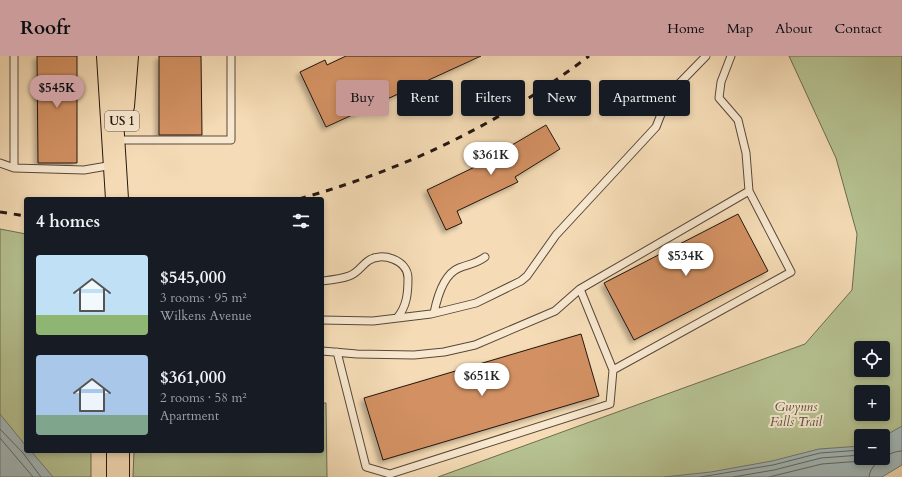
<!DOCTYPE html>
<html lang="en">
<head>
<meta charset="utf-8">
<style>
  :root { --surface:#171b24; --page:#20242c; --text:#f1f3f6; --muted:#9ea1a6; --accent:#c59692 }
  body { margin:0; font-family:Cardo,serif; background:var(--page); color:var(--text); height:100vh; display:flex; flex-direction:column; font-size:15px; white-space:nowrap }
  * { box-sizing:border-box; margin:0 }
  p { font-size:13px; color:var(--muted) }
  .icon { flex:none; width:22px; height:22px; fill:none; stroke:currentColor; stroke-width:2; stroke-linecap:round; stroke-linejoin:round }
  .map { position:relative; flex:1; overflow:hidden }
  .panel { position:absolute; left:24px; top:141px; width:300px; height:256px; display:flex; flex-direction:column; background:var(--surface); border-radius:4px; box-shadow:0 2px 6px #0003 }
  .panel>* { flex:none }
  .banner { position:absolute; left:336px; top:24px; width:380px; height:36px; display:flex; gap:8px }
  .fabs { position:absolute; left:854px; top:285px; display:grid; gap:8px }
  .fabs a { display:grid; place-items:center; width:36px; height:36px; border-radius:4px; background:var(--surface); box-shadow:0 2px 6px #0003; font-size:20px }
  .price { position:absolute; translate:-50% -34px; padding:0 9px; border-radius:14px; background:#fff; color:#222; font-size:13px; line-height:26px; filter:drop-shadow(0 1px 2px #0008) }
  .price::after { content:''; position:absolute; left:50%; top:24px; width:12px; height:9px; margin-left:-6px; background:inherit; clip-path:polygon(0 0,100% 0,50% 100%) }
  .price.selected { background:var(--accent); color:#111 }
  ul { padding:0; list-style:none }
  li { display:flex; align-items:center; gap:12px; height:100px; padding:0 12px }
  li span { display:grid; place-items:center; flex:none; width:112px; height:80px; border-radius:4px; color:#555 }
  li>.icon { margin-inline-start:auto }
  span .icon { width:48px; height:48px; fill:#fffc; stroke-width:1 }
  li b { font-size:17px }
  h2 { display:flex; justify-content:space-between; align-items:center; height:48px; padding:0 12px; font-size:17px }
  .tag { padding:0 14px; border-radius:4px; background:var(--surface); box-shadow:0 2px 6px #0003; font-size:14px; line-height:36px }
  .tag.selected { background:var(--accent); color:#111 }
  header { display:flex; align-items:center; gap:24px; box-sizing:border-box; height:56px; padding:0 20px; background:var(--accent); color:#111 }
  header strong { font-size:19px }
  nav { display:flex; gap:22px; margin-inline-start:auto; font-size:14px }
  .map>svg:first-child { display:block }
  .green { fill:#b6c292; stroke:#6c6c50; fill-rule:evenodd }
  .water { fill:#a2b9ba; stroke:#6f7876 }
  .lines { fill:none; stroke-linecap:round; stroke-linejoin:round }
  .shore { stroke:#626864; stroke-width:1 }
  .building { fill:#d39164; stroke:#23160f; filter:url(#shadow) }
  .lane-casing { stroke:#584839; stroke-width:9 }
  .primary-casing { stroke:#23160f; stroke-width:24 }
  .lane { stroke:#f8e8d0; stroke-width:7 }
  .primary { stroke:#f5dcb6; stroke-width:22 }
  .rail { stroke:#23160f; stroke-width:3; stroke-dasharray:7 7; stroke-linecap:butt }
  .labels { text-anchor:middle; stroke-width:4; stroke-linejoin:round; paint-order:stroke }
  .shield { fill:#f8e8d0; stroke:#635549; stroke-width:1 }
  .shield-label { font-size:12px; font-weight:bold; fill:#23160f }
  .park-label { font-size:13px; font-style:italic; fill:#56523d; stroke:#f8e8d0 }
</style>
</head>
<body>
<header>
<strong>Roofr</strong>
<nav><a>Home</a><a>Map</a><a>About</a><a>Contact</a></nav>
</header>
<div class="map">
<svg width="902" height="421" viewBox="0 0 902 421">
  <defs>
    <filter id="shadow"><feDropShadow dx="-3.5" dy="3.5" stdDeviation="2" flood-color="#0004"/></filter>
  </defs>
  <rect width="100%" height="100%" fill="#f5dcb6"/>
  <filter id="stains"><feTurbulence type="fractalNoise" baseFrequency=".005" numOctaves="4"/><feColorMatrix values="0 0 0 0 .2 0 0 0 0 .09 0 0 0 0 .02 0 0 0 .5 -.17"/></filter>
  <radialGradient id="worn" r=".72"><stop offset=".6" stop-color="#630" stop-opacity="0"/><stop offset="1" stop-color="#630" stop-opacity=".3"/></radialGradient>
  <path class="green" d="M789 0H902V407L872 421H438L805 288 852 234 857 178 836 102ZM861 292H883V314H861ZM861 336H883V358H861ZM861 380H883V402H861Z
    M0 173 26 178V395H91V421H0Z
    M322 347H326L327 421H133L134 395H322Z"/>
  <path class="water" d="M0 358 26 390V395H31L53 421H0Z
    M902 370V409L882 421H664L711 416 772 405 819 393 861 390V402H883V381Z"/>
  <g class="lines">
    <path class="shore" d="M0 373 23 397 41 421
      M0 382 33 421
      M700 421 773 409 820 397 861 394
      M733 421 774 414 821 402 861 399
      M769 421 822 408 862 405 869 402
      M869 421C870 407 890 395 902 395"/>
  </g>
  <path class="building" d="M37 0H77V107H38Z
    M159 0H201L202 79H159Z
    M346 0H481L326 71 300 16 325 4 327 9Z
    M546 69 560 93 515 121 518 126 457 155 462 167 446 174 427 134 508 95 507 92Z
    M738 158 768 215 634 284 604 227Z
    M581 278 599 340 383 404 364 342Z"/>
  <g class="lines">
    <defs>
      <path id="lane" d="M14 0V112L84 114 113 109
        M731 0 721 26 719 42 738 64 746 97 749 135
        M121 84H231V0
        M0 107 14 112
        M322 225C331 224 341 223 349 220 358 217 361 210 368 205 381 195 408 204 408 222 408 237 407 250 397 262
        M434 257C437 242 444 218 459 212 469 208 476 208 485 201
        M322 264 373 265 431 258 476 247 521 225 527 220 556 179 656 71 669 38 706 0
        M322 295 357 298 414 299 444 296 475 289 555 255 580 233 749 135 791 216 613 314 580 233
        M337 296 366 411 390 418 610 348 613 314"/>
      <path id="primary" d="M108 0 117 143
        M123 50 127 0
        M118 395V421"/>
    </defs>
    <use href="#lane" class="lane-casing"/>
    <use href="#primary" class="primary-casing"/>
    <use href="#lane" class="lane"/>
    <use href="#primary" class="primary"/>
    <path class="rail" d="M299 143C408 112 498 69 589 0
      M0 156 26 160"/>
  </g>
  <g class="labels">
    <rect class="shield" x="105" y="55" width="34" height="20" rx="3"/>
    <g class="shield-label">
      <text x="122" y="69">US 1</text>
    </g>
    <g class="park-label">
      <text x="796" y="355">Gwynns<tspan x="796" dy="15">Falls Trail</tspan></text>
    </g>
  </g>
  <rect width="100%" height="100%" filter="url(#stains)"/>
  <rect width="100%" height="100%" fill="url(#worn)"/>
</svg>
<div class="fabs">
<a><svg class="icon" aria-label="locate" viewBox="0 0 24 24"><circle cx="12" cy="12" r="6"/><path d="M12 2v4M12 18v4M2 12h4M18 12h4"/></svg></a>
<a>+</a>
<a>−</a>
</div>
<b class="price selected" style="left:57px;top:53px">$545K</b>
<b class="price" style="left:491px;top:120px">$361K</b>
<b class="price" style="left:686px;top:221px">$534K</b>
<b class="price" style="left:482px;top:341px">$651K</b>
<div class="banner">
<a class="tag selected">Buy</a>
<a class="tag">Rent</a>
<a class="tag">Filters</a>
<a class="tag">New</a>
<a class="tag">Apartment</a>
</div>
<section class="panel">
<h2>4 homes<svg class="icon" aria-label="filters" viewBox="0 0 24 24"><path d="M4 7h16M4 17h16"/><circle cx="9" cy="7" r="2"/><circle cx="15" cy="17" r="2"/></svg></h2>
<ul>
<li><span style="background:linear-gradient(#bfe0f5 75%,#8fb573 0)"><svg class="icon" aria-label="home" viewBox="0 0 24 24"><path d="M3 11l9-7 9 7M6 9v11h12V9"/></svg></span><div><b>$545,000</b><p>3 rooms · 95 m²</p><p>Wilkens Avenue</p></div></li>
<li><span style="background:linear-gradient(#a9c7e8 75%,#7fa58c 0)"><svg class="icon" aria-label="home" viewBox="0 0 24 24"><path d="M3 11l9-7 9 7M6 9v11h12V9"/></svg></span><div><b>$361,000</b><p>2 rooms · 58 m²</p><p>Apartment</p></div></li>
</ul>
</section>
</div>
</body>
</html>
